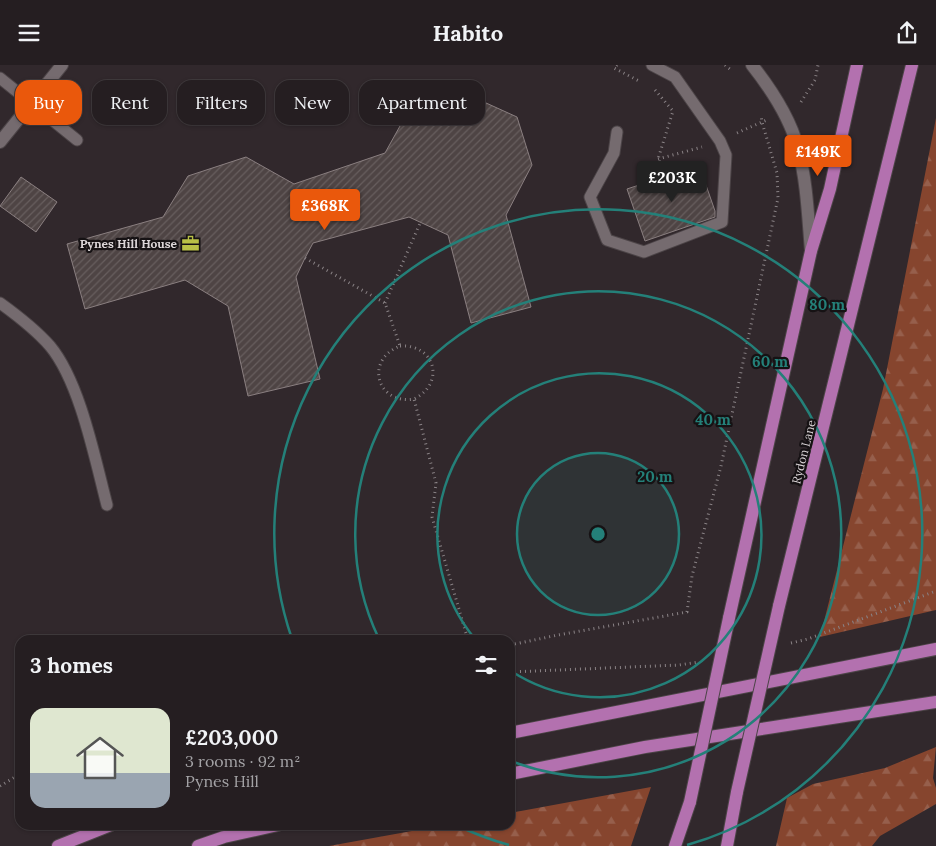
<!DOCTYPE html>
<html lang="en">
<head>
<meta charset="utf-8">
<style>
  :root { --surface:#251e21; --page:#312b2e; --text:#f1f3f6; --muted:#a3a2a5; --line:#423c3f; --accent:#ea580c }
  body { margin:0; font-family:Lora,serif; background:var(--page); color:var(--text); height:100vh; display:flex; flex-direction:column; font-size:19px; white-space:nowrap }
  * { box-sizing:border-box; margin:0 }
  p { font-size:16px; color:var(--muted) }
  .icon { flex:none; width:28px; height:28px; fill:none; stroke:currentColor; stroke-width:2; stroke-linecap:round; stroke-linejoin:round }
  .map { position:relative; flex:1; overflow:hidden }
  .sheet { position:absolute; left:15px; top:570px; width:500px; height:195px; display:flex; flex-direction:column; background:var(--surface); border-radius:15px; box-shadow:0 1px 4px #0004,0 0 0 1px var(--line) }
  .sheet>* { flex:none }
  .top-card { position:absolute; left:15px; top:15px; width:500px; height:45px; display:flex; gap:10px }
  .price { position:absolute; translate:-50% -42px; padding:0 11px; border-radius:5px; background:var(--accent); color:#fff; font-size:16px; line-height:32px; filter:drop-shadow(0 1px 2px #0008) }
  .price::after { content:''; position:absolute; left:50%; top:30px; width:15px; height:11px; margin-left:-8px; background:inherit; clip-path:polygon(0 0,100% 0,50% 100%) }
  .price.selected { background:#222; color:#fff }
  ul { padding:0; list-style:none }
  li { display:flex; align-items:center; gap:15px; height:125px; padding:0 15px }
  li+li { border-top:1px solid var(--line) }
  li span { display:grid; place-items:center; flex:none; width:140px; height:100px; border-radius:15px; color:#555 }
  li>.icon { margin-inline-start:auto }
  span .icon { width:60px; height:60px; fill:#fffc; stroke-width:1 }
  li b { font-size:21px }
  h2 { display:flex; justify-content:space-between; align-items:center; height:60px; padding:0 15px; font-size:21px }
  .chip { padding:0 18px; border-radius:15px; background:var(--surface); box-shadow:0 1px 4px #0004,0 0 0 1px var(--line); font-size:18px; line-height:45px }
  .chip.selected { background:var(--accent); color:#fff }
  header { display:flex; justify-content:space-between; align-items:center; height:65px; padding:0 15px; background:var(--surface); font-size:22px; font-weight:800 }
  .map>svg:first-child { display:block }
  .forest { fill:url(#forest-firs) }
  .building { fill:url(#building-hatch); stroke:#8a7f80 }
  .lines { fill:none; stroke-linecap:round; stroke-linejoin:round }
  .lane-casing { stroke:#4c4447; stroke-width:13 }
  .street-casing { stroke:#4c4447; stroke-width:14 }
  .primary-casing { stroke:#4c4447; stroke-width:14 }
  .path { stroke:#8a8386; stroke-width:3; stroke-dasharray:1 4; stroke-linecap:butt }
  .lane { stroke:#756b6f; stroke-width:11 }
  .street { stroke:#756b6f; stroke-width:12 }
  .primary { stroke:#b371af; stroke-width:12 }
  .primary-bridge-casing { stroke:#4c4447; stroke-width:14; stroke-linecap:butt }
  .primary-bridge { stroke:#b371af; stroke-width:12 }
  .ring { fill:none; stroke:#248079; stroke-width:2.5 }
  .labels { text-anchor:middle; stroke-width:4.5; stroke-linejoin:round; paint-order:stroke }
  .poi-label { font-size:12px; font-weight:bold; fill:#dcd6d8; stroke:#161214; text-anchor:end }
  .street-label { font-size:12px; fill:#dcd6d8; stroke:#161214 }
  .centre { fill:#248079; stroke:#161214; stroke-width:2.5 }
  .ring-label { font-size:15px; text-anchor:middle; font-weight:bold; fill:#248079; stroke:#161214; stroke-width:4.5; stroke-linejoin:round; paint-order:stroke }
</style>
</head>
<body>
<header><svg class="icon" aria-label="menu" viewBox="0 0 24 24"><path d="M4 6h16M4 12h16M4 18h16"/></svg>Habito<svg class="icon" aria-label="share" viewBox="0 0 24 24"><path d="M12 15V3M7 8l5-5 5 5M5 13v7h14v-7"/></svg></header>
<div class="map">
<svg width="936" height="781" viewBox="0 0 936 781">
  <defs>
    <pattern id="forest-firs" width="22" height="20" patternUnits="userSpaceOnUse" patternTransform="scale(1.25)"><rect width="22" height="20" fill="#86452e"/><path d="M5 1l3.5 6h-7zM16 11l3.5 6h-7z" fill="#965f4c"/></pattern>
    <pattern id="building-hatch" width="6" height="6" patternUnits="userSpaceOnUse" patternTransform="scale(1.25)"><rect width="6" height="6" fill="#4e4444"/><path d="M-1 1l2-2M0 6l6-6M5 7l2-2" fill="none" stroke="#675e5e"/></pattern>
  </defs>
  <rect width="100%" height="100%" fill="#31282c"/>
  <path class="forest" d="M936 53V545L820 572 883 324Z
    M936 682 933 713 936 723V739L880 771 872 781H776L787 733 813 719 885 703Z
    M651 722 631 781H329L445 760H510V748Z"/>
  <path class="building" d="M464 28 517 52 532 100 506 150 531 242 471 258 448 170 409 152 313 178 305 193 296 212 320 314 248 331 228 241 185 215 85 244 67 179 163 152 188 111 246 92 294 119 385 88 410 43Z
    M699 100 715 146V152L645 176 627 124Z
    M21 112 57 137 36 167 0 141Z"/>
  <g class="lines">
    <defs>
      <path id="lane" d="M0 13 77 75
        M617 67 614 88 590 132 607 175 644 187 722 157 726 90 720 76 675 12 652 0
        M0 238C18 251 35 264 50 281 80 317 95 394 107 440"/>
      <path id="street" d="M752 0C771 24 790 53 798 83 807 117 808 152 811 186
        M0 77 62 0"/>
      <path id="primary" d="M779 541 912 0
        M729 553 811 186 830 124 857 0
        M510 668 936 584
        M510 709 645 682 936 637
        M58 781 111 760
        M198 781 224 772 278 760
        M675 781 690 737
        M727 781 737 727"/>
    </defs>
    <use href="#lane" class="lane-casing"/>
    <use href="#street" class="street-casing"/>
    <use href="#primary" class="primary-casing"/>
    <path class="path" d="M617 0 614 3 639 16
      M725 0 732 6
      M655 25 673 46 658 94 667 110
      M801 37 815 15 818 0
      M737 68 762 57 761 50
      M658 94 702 82
      M305 193 385 238 400 281C364 295 377 340 414 334L436 418 432 452 468 575
      M385 238 421 156
      M400 281C435 279 446 318 414 334
      M791 578 808 574 936 526
      M510 580 558 570 687 547 692 511 721 401 778 133 777 108 762 57 767 55
      M510 607 679 600 699 597
      M0 721 20 709"/>
    <use href="#lane" class="lane"/>
    <use href="#street" class="street"/>
    <use href="#primary" class="primary"/>
    <defs>
      <path id="primary-bridge" d="M737 727 779 541
        M690 737 729 553"/>
    </defs>
    <use href="#primary-bridge" class="primary-bridge-casing"/>
    <use href="#primary-bridge" class="primary-bridge"/>
  </g>
  <circle cx="598" cy="469" r="81" fill="#248079" fill-opacity=".12"/>
  <g class="ring">
    <circle cx="598" cy="469" r="81"/>
    <path d="M475 574A162 162 0 1 1 511 606"/>
    <path d="M379 574A243 243 0 1 1 511 696"/>
    <path d="M509 780A324 324 0 0 1 456 760M292 574A324 324 0 1 1 687 780"/>
  </g>
  <defs>
    <symbol id="office-bare" viewBox="-9 -9 18 18"><path d="M-6-3h4V-5.5h4V-3h4V5H-6ZM-1-4.5V-3h2v-1.5ZM-6 0V1H6V0Z" fill="#b9c046" stroke="#161214" stroke-width="2.5" paint-order="stroke"/></symbol>
  </defs>
  <g fill-rule="evenodd">
    <use href="#office-bare" x="178" y="166" width="25" height="25"/>
  </g>
  <g class="labels">
    <g class="poi-label">
      <text x="177" y="183">Pynes Hill House</text>
    </g>
    <g class="street-label">
      <text transform="translate(804 387) rotate(-76)" y="4">Rydon Lane</text>
    </g>
  </g>
  <circle cx="598" cy="469" r="8" class="centre"/>
  <g class="ring-label">
    <text x="827" y="245">80 m</text>
    <text x="770" y="302">60 m</text>
    <text x="713" y="360">40 m</text>
    <text x="655" y="417">20 m</text>
  </g>
</svg>
<b class="price" style="left:818px;top:112px">£149K</b>
<b class="price selected" style="left:672px;top:138px">£203K</b>
<b class="price" style="left:325px;top:166px">£368K</b>
<div class="top-card">
<a class="chip selected">Buy</a>
<a class="chip">Rent</a>
<a class="chip">Filters</a>
<a class="chip">New</a>
<a class="chip">Apartment</a>
</div>
<section class="sheet">
<h2>3 homes<svg class="icon" aria-label="filters" viewBox="0 0 24 24"><path d="M4 7h16M4 17h16"/><circle cx="9" cy="7" r="2"/><circle cx="15" cy="17" r="2"/></svg></h2>
<ul>
<li><span style="background:linear-gradient(#dfe7d0 65%,#9aa5b1 0)"><svg class="icon" aria-label="home" viewBox="0 0 24 24"><path d="M3 11l9-7 9 7M6 9v11h12V9"/></svg></span><div><b>£203,000</b><p>3 rooms · 92 m²</p><p>Pynes Hill</p></div></li>
</ul>
</section>
</div>
</body>
</html>
